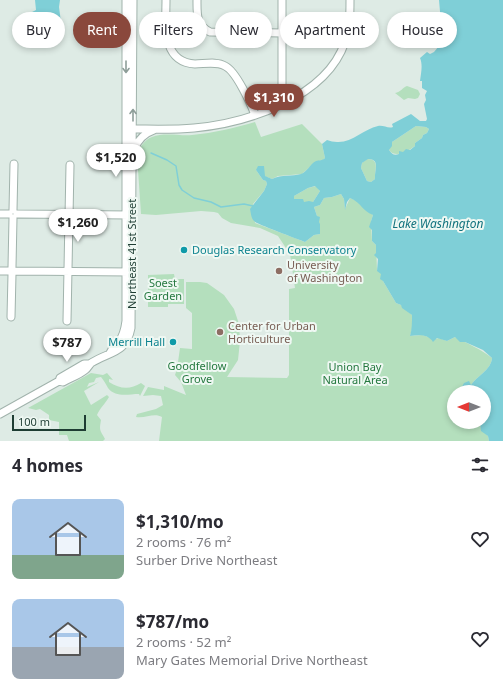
<!DOCTYPE html>
<html lang="en">
<head>
<meta charset="utf-8">
<style>
  :root { --surface:#fff; --page:#f7f7f7; --text:#2b2b33; --muted:#7c7c81; --accent:#8a483c }
  body { margin:0; font-family:"Noto Sans",sans-serif; background:var(--page); color:var(--text); height:100vh; display:flex; flex-direction:column; font-size:15px; white-space:nowrap }
  * { box-sizing:border-box; margin:0 }
  p { font-size:13px; color:var(--muted) }
  .icon { flex:none; width:22px; height:22px; fill:none; stroke:currentColor; stroke-width:2; stroke-linecap:round; stroke-linejoin:round }
  .map { position:relative; height:441px; overflow:hidden }
  .details { display:flex; flex-direction:column; background:var(--surface); flex:1 }
  .details>* { flex:none }
  .top-card { position:absolute; left:12px; top:12px; width:479px; height:36px; display:flex; gap:8px }
  .needle { width:26px; rotate:270deg }
  .controls { position:absolute; left:447px; top:385px; display:grid; gap:8px }
  .controls a { display:grid; place-items:center; width:44px; height:44px; border-radius:50%; background:var(--surface); box-shadow:0 2px 6px #0003; font-size:20px }
  .scale { position:absolute; left:12px; bottom:10px; width:74px; box-sizing:border-box; padding-left:4px; border:2px solid #1e3d33; border-top:0; font-size:11px; line-height:14px; white-space:nowrap; color:#1e3d33; -webkit-text-stroke:3px #eff8f3; paint-order:stroke }
  .price { position:absolute; translate:-50% -34px; padding:0 9px; border-radius:14px; background:#fff; color:#222; font-size:13px; line-height:26px; filter:drop-shadow(0 1px 2px #0008) }
  .price::after { content:''; position:absolute; left:50%; top:24px; width:12px; height:9px; margin-left:-6px; background:inherit; clip-path:polygon(0 0,100% 0,50% 100%) }
  .price.active { background:var(--accent); color:#fff }
  ul { padding:0; list-style:none }
  li { display:flex; align-items:center; gap:12px; height:100px; padding:0 12px }
  li span { display:grid; place-items:center; flex:none; width:112px; height:80px; border-radius:8px; color:#555 }
  li>.icon { margin-inline-start:auto }
  span .icon { width:48px; height:48px; fill:#fffc; stroke-width:1 }
  li b { font-size:17px }
  h2 { display:flex; justify-content:space-between; align-items:center; height:48px; padding:0 12px; font-size:17px }
  .chip { padding:0 14px; border-radius:18px; background:var(--surface); box-shadow:0 2px 6px #0003; font-size:14px; line-height:36px }
  .chip.active { background:var(--accent); color:#fff }
  .map>svg:first-child { display:block }
  .green { fill:#b4dfbd }
  .water { fill:#7fcfd7; fill-rule:evenodd }
  .lines { fill:none; stroke-linecap:round; stroke-linejoin:round }
  .stream { stroke:#7fcfd7; stroke-width:1.5 }
  .minor-casing { stroke:#a1b3ac; stroke-width:9 }
  .minor { stroke:#fff; stroke-width:7 }
  .oneway { stroke:#8e9e99 }
  .culture-dot { fill:#0f9aa8; stroke:#eff8f3; stroke-width:1.5 }
  .education-dot { fill:#8d6e63; stroke:#eff8f3; stroke-width:1.5 }
  .labels { text-anchor:middle; stroke-width:4; stroke-linejoin:round; paint-order:stroke }
  .culture-label { font-size:11px; fill:#0d838f; stroke:#eff8f3; text-anchor:start }
  .street-label { font-size:11px; fill:#1e3d33; stroke:#eff8f3 }
  .education-label { font-size:11px; fill:#785e54; stroke:#eff8f3; text-anchor:start }
  .park-label { font-size:11px; fill:#24783f; stroke:#eff8f3 }
  .water-label { font-size:12px; font-style:italic; fill:#12737e; stroke:#eff8f3 }
</style>
</head>
<body>
<div class="map">
<svg width="503" height="441" viewBox="0 0 503 441">
  <rect width="100%" height="100%" fill="#deebe5"/>
  <path class="green" d="M407 86 418 90 420 94 418 98 415 99 408 98 404 100 395 93C401 92 402 88 407 86Z
    M255 122 261 137 302 124 322 144 325 158 323 160 315 162 302 174 278 176 272 179 264 176V172L256 170 263 180 266 181 267 184 264 191 253 204 255 223 305 242 314 235 320 234 319 222 314 207 320 205 324 198 332 197 341 194 344 199 345 209 350 198 357 201 373 215 371 221 372 241 376 245 377 270 381 273 383 281 396 303 401 305 412 315 413 326 410 336 422 335 435 339 439 338 447 341 455 337C468 344 479 348 492 358 491 370 478 375 471 385L470 384 463 385 459 392H454V422H480L481 429 488 436 489 441H159L162 417C154 412 145 419 136 417L137 414 156 409 163 405 161 396 153 395 143 396 148 387 164 390V386L186 395 181 382 175 375 177 369 180 348 192 349V313L186 308V282H200L207 283 224 295 234 309 239 324 240 341 238 360 227 377 287 378 289 375V289L295 288 290 254 278 236 260 228 231 223 222 218 218 213 214 212 201 211 156 215 141 214 137 155C140 147 144 140 152 137 164 132 179 136 192 135 214 133 234 128 255 122Z
    M416 126 426 127 429 129 427 133 423 135 422 138 415 143V146C408 151 396 159 389 150L392 142Z
    M367 159C381 159 374 171 375 179L371 182 367 181 361 168 362 163Z
    M316 186 320 191 313 202H304L294 199V196L308 188Z
    M174 274 175 279H184V304H168V307H148V275Z
    M91 373 103 375 107 373 113 380 109 379V382C120 389 130 390 141 383L145 386 140 396 139 394C128 394 116 398 108 388 106 384 104 381 101 377L96 378 94 382 89 383 87 387 99 382 84 391 91 405 107 395 109 397C105 404 100 408 97 415L101 420C99 431 100 430 105 439L103 441H69L67 435H59V422L49 420V415L40 409 36 410 28 408Z"/>
  <path class="water" d="M35 0H60L59 7 61 22 57 24 48 21 46 22 39 35 36 46C28 45 28 39 23 35L21 21 22 17 36 10Z
    M439 0H503V441H489L488 436 481 431 480 423 484 422 485 413 484 392 473 388 474 392H459L464 383 469 381 471 385C478 375 491 370 492 358L483 350 465 342H460L455 337 447 341 437 338 433 342C428 334 419 335 410 336 412 329 412 323 412 315L402 308 401 305 396 303 383 281 380 279 381 274 377 271 378 259 374 255 376 253V245L372 241V230L369 227 373 215C362 211 362 203 350 198L347 202 345 210 344 199 341 194 332 197 324 198 320 205 314 207 317 216 320 217 319 222 320 224V234L314 235 305 242C298 239 256 224 254 221 251 218 251 213 250 209L264 191 267 184 266 181 263 180 256 170 258 166H264L265 176 272 179C282 174 292 177 301 174 307 172 310 164 316 161 319 160 322 161 325 158L322 144 327 140C330 141 334 142 337 142 352 143 364 129 378 126 384 125 388 129 393 127L392 124 411 114 420 121H426L427 119 424 104 426 100 425 95 427 91 422 88V81H420C421 73 423 65 420 58L427 52 430 54 434 52 439 46 438 36 441 23ZM416 126 426 127 429 129 427 133 423 135 422 138 415 143V146L410 150 406 149 403 152 399 151V154C394 156 392 154 389 150L392 146V142ZM368 159C381 159 374 171 375 179L371 182 367 181 361 168 362 163ZM315 186 320 191 313 202 309 201 304 202 303 199H294V196L308 188Z"/>
  <g class="lines">
    <path class="stream" d="M151 153 167 160 176 166 179 185 182 190 194 198 211 202 221 207 244 204 253 206"/>
    <defs>
      <path id="minor" d="M166 0C166 24 161 62 195 64 204 64 217 61 225 66 236 71 251 104 255 115
        M197 0C197 14 196 25 210 32L282 33
        M282 0V96L285 102
        M130 129C151 129 173 130 194 128 247 123 326 98 345 42 350 29 350 14 350 0
        M134 149C138 140 145 133 154 130
        M13 210 14 164
        M0 214H9
        M17 214 130 215
        M12 267 13 218
        M0 271H8
        M15 271 130 272
        M11 317 12 274
        M67 321 70 165
        M110 353C112 348 114 347 118 343 123 337 125 329 126 321V0
        M59 381 63 382C70 378 79 375 85 370 88 368 89 365 91 363 110 351 126 354 131 328L133 0
        M0 414 59 381 60 378 84 364H90"/>
    </defs>
    <use href="#minor" class="minor-casing"/>
    <use href="#minor" class="minor"/>
  </g>
  <defs><path id="oneway-shaft" d="M-6 0H5M1.5-3L5.5 0L1.5 3" fill="none" stroke-width="1.6" stroke-linecap="round" stroke-linejoin="round"/></defs>
  <g class="oneway">
    <use href="#oneway-shaft" transform="translate(126 67) rotate(90)"/>
    <use href="#oneway-shaft" transform="translate(133 115) rotate(-90)"/>
  </g>
  <g class="culture-dot">
    <circle cx="184" cy="250" r="4"/>
    <circle cx="173" cy="342" r="4"/>
  </g>
  <g class="education-dot">
    <circle cx="279" cy="271" r="4"/>
    <circle cx="220" cy="332" r="4"/>
  </g>
  <g class="labels">
    <g class="culture-label">
      <text x="192" y="254">Douglas Research Conservatory</text>
      <text x="165" y="346" text-anchor="end">Merrill Hall</text>
    </g>
    <g class="street-label">
      <text transform="translate(132 254) rotate(-90)" y="4">Northeast 41st Street</text>
    </g>
    <g class="education-label">
      <text x="287" y="269">University<tspan x="287" dy="13">of Washington</tspan></text>
      <text x="228" y="330">Center for Urban<tspan x="228" dy="13">Horticulture</tspan></text>
    </g>
    <g class="park-label">
      <text x="163" y="287">Soest<tspan x="163" dy="13">Garden</tspan></text>
      <text x="197" y="370">Goodfellow<tspan x="197" dy="13">Grove</tspan></text>
      <text x="355" y="371">Union Bay<tspan x="355" dy="13">Natural Area</tspan></text>
    </g>
    <g class="water-label">
      <text x="438" y="228">Lake Washington</text>
    </g>
  </g>
</svg>
<div class="controls">
<a><svg class="needle" viewBox="-14 -14 28 28"><path d="M0-13l5 13h-10z" fill="#e53935"/><path d="M0 13l5-13h-10z" fill="#7c7c81"/></svg></a>
</div>
<div class="scale">100 m</div>
<b class="price active" style="left:274px;top:118px">$1,310</b>
<b class="price" style="left:116px;top:178px">$1,520</b>
<b class="price" style="left:78px;top:243px">$1,260</b>
<b class="price" style="left:67px;top:363px">$787</b>
<div class="top-card">
<a class="chip">Buy</a>
<a class="chip active">Rent</a>
<a class="chip">Filters</a>
<a class="chip">New</a>
<a class="chip">Apartment</a>
<a class="chip">House</a>
</div>
</div>
<section class="details">
<h2>4 homes<svg class="icon" aria-label="filters" viewBox="0 0 24 24"><path d="M4 7h16M4 17h16"/><circle cx="9" cy="7" r="2"/><circle cx="15" cy="17" r="2"/></svg></h2>
<ul>
<li><span style="background:linear-gradient(#a9c7e8 70%,#7fa58c 0)"><svg class="icon" aria-label="home" viewBox="0 0 24 24"><path d="M3 11l9-7 9 7M6 9v11h12V9"/></svg></span><div><b>$1,310/mo</b><p>2 rooms · 76 m²</p><p>Surber Drive Northeast</p></div><svg class="icon" aria-label="heart" viewBox="0 0 24 24"><path d="M12 20l-8-8c-3-5 5-10 8-4 3-6 11-1 8 4z"/></svg></li>
<li><span style="background:linear-gradient(#a9c7e8 60%,#9aa5b1 0)"><svg class="icon" aria-label="home" viewBox="0 0 24 24"><path d="M3 11l9-7 9 7M6 9v11h12V9"/></svg></span><div><b>$787/mo</b><p>2 rooms · 52 m²</p><p>Mary Gates Memorial Drive Northeast</p></div><svg class="icon" aria-label="heart" viewBox="0 0 24 24"><path d="M12 20l-8-8c-3-5 5-10 8-4 3-6 11-1 8 4z"/></svg></li>
</ul>
</section>
</body>
</html>
